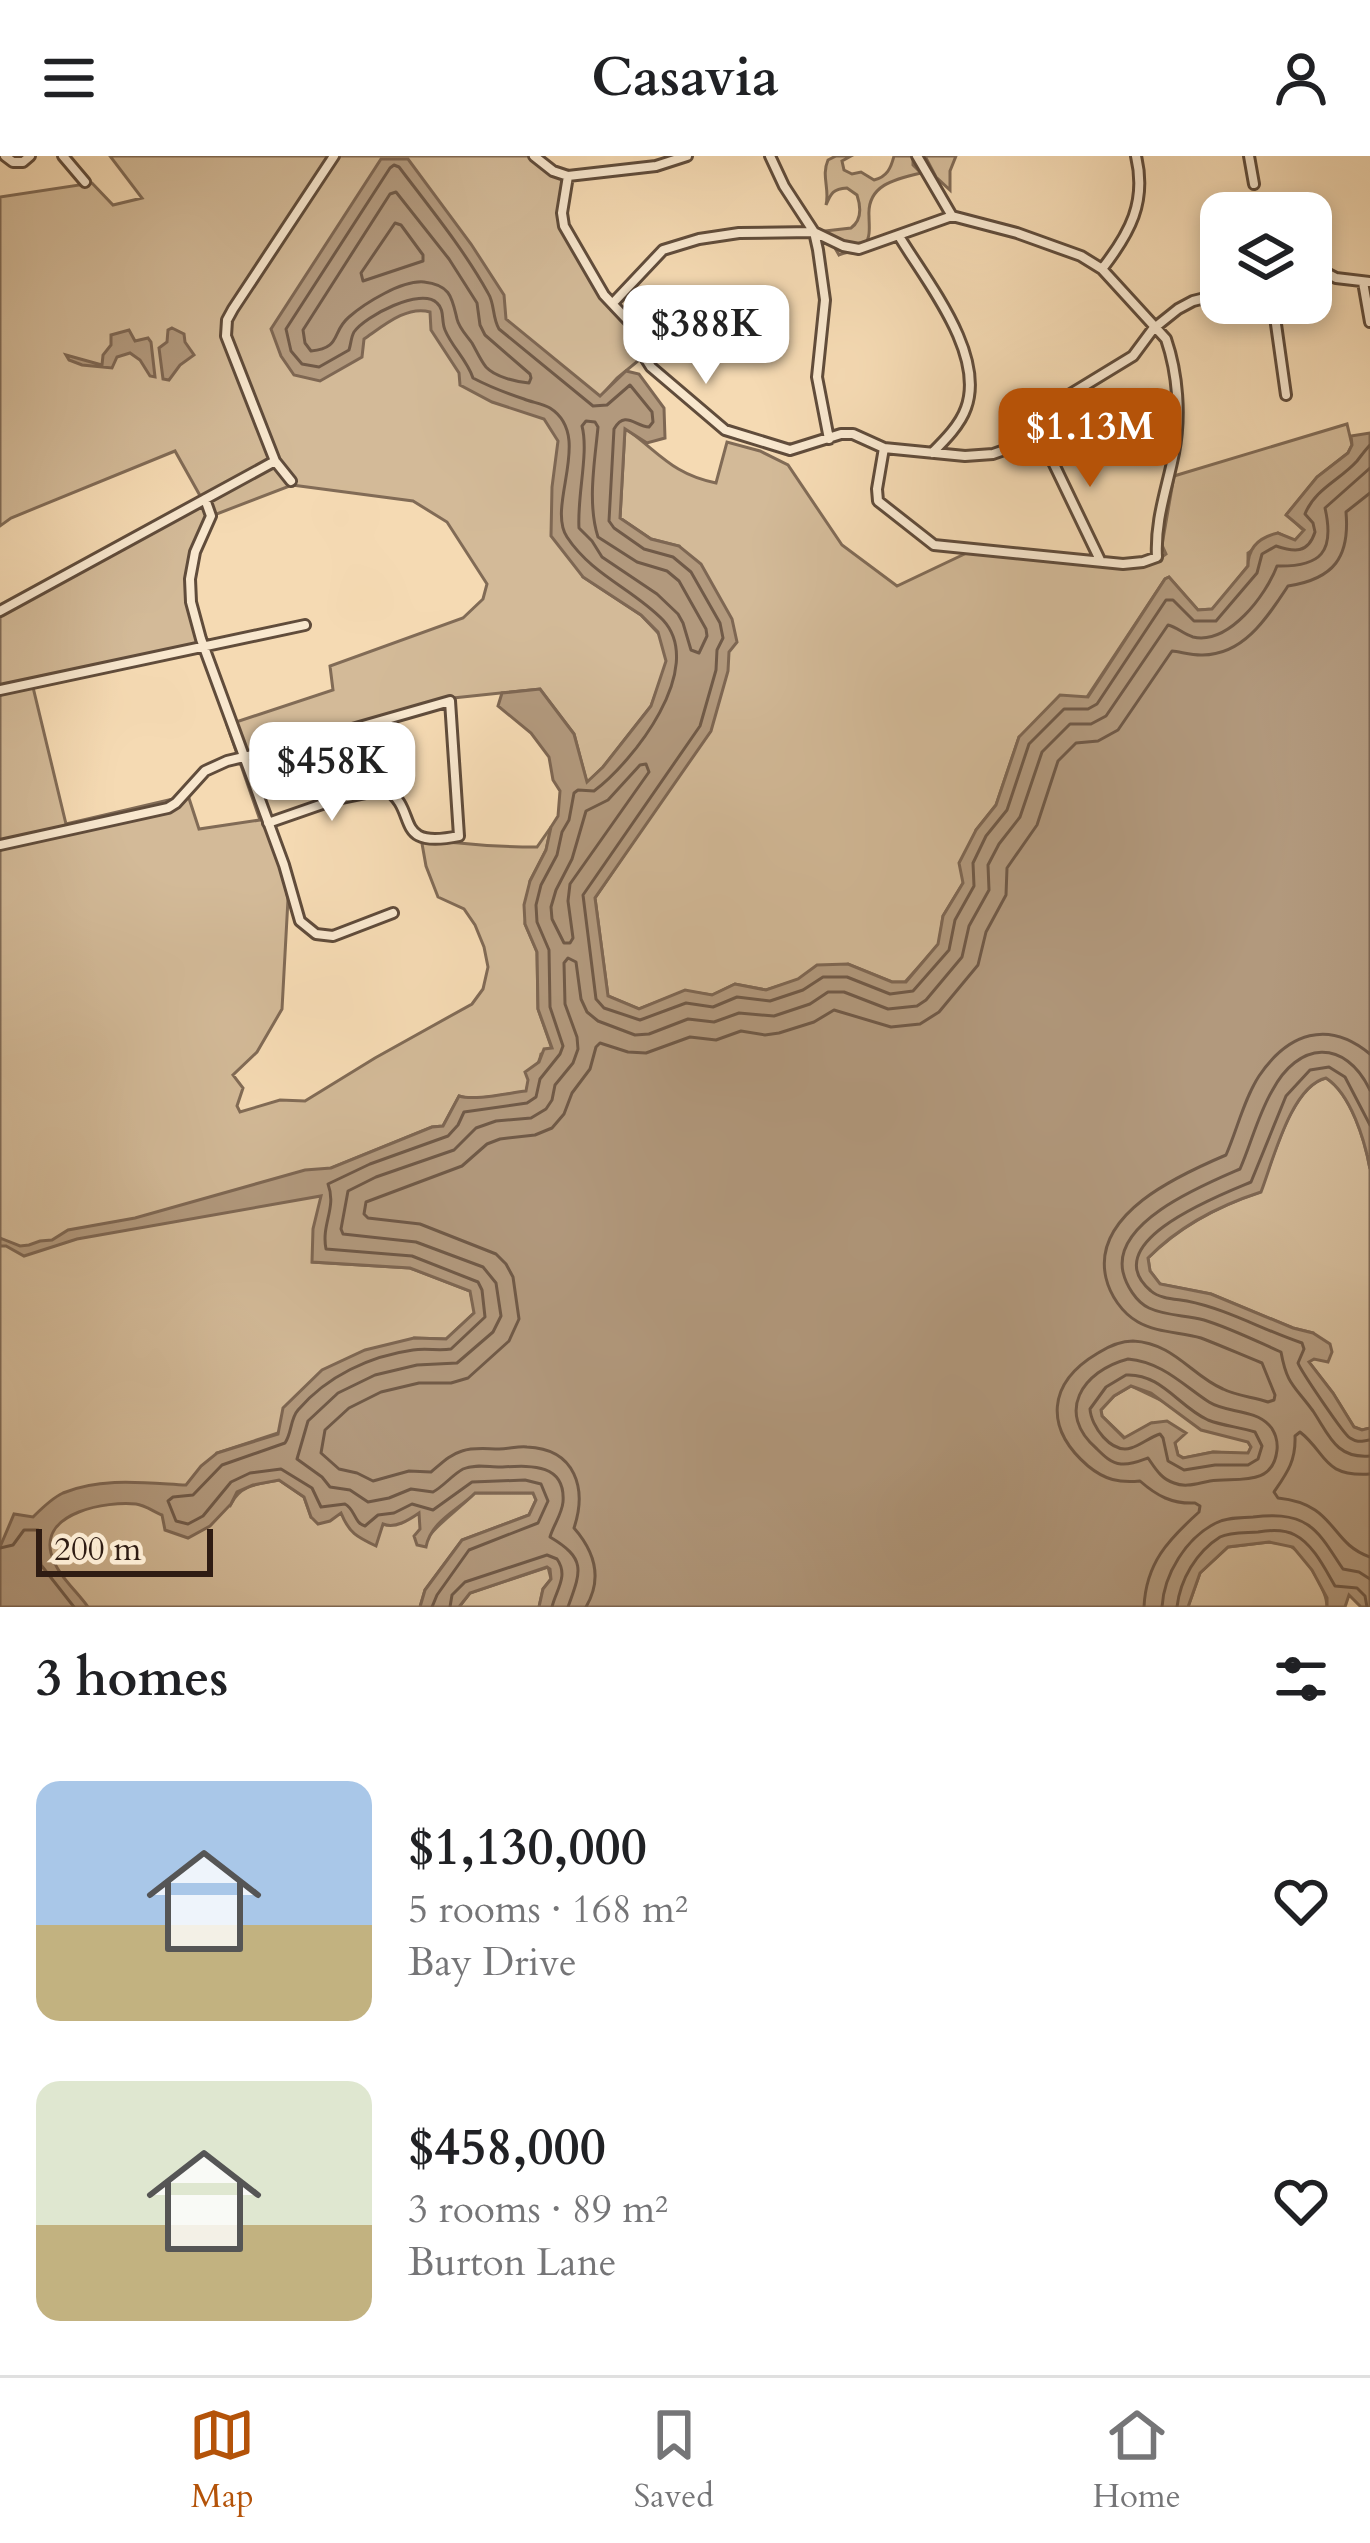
<!DOCTYPE html>
<html lang="en">
<head>
<meta charset="utf-8">
<style>
  :root { --surface:#fff; --page:#f6f6f6; --text:#202124; --muted:#757577; --line:#e0e0e0; --accent:#b45309 }
  body { margin:0; font-family:Cardo,serif; background:var(--page); color:var(--text); height:100vh; display:flex; flex-direction:column; font-size:45px; white-space:nowrap }
  * { box-sizing:border-box; margin:0 }
  p { font-size:39px; color:var(--muted) }
  .icon { flex:none; width:66px; height:66px; fill:none; stroke:currentColor; stroke-width:2; stroke-linecap:round; stroke-linejoin:round }
  .map { position:relative; height:1451px; overflow:hidden }
  .panel { display:flex; flex-direction:column; background:var(--surface); flex:1 }
  .panel>* { flex:none }
  .buttons { position:absolute; left:1200px; top:36px; display:grid; gap:24px }
  .buttons a { display:grid; place-items:center; width:132px; height:132px; border-radius:24px; background:var(--surface); box-shadow:0 6px 18px #0003; font-size:60px }
  .scale { position:absolute; left:36px; bottom:30px; width:177px; box-sizing:border-box; padding-left:12px; border:6px solid #2f1c13; border-top:0; font-size:33px; line-height:42px; white-space:nowrap; color:#2f1c13; -webkit-text-stroke:9px #f8e7ce; paint-order:stroke }
  .price { position:absolute; translate:-50% -102px; padding:0 27px; border-radius:24px; background:#fff; color:#222; font-size:39px; line-height:78px; filter:drop-shadow(0 3px 6px #0008) }
  .price::after { content:''; position:absolute; left:50%; top:72px; width:36px; height:27px; margin-left:-18px; background:inherit; clip-path:polygon(0 0,100% 0,50% 100%) }
  .price.active { background:var(--accent); color:#fff }
  ul { padding:0; list-style:none }
  li { display:flex; align-items:center; gap:36px; height:300px; padding:0 36px }
  li span { display:grid; place-items:center; flex:none; width:336px; height:240px; border-radius:24px; color:#555 }
  li>.icon { margin-inline-start:auto }
  span .icon { width:144px; height:144px; fill:#fffc; stroke-width:1 }
  li b { font-size:51px }
  h2 { display:flex; justify-content:space-between; align-items:center; height:144px; padding:0 36px; font-size:51px }
  header { display:flex; justify-content:space-between; align-items:center; height:156px; padding:0 36px; background:var(--surface); font-size:54px; font-weight:700 }
  .menu { display:flex; justify-content:space-around; align-items:center; height:168px; border-top:3px solid var(--line); background:var(--surface); font-size:33px; color:var(--muted) }
  .menu a { display:grid; justify-items:center; gap:6px }
  .menu .active { color:var(--accent) }
  .map>svg:first-child { display:block }
  .green { fill:#d3ba98; stroke:#816b56; stroke-width:3; fill-rule:evenodd }
  .water { fill:#b2997d; stroke:#7e6753; stroke-width:3; fill-rule:evenodd }
  .lines { fill:none; stroke-linecap:round; stroke-linejoin:round }
  .shore { stroke:#705a48; stroke-width:3 }
  .minor-casing { stroke:#604c3b; stroke-width:14 }
  .minor { stroke:#f8e7ce; stroke-width:8 }
</style>
</head>
<body>
<header><svg class="icon" aria-label="menu" viewBox="0 0 24 24"><path d="M4 6h16M4 12h16M4 18h16"/></svg>Casavia<svg class="icon" aria-label="person" viewBox="0 0 24 24"><circle cx="12" cy="8" r="4"/><path d="M4 21q1-7 8-7t8 7"/></svg></header>
<div class="map">
<svg width="1370" height="1451" viewBox="0 0 1370 1451">
  <rect width="100%" height="100%" fill="#f5dab3"/>
  <filter id="stains"><feTurbulence type="fractalNoise" baseFrequency=".00167" numOctaves="4"/><feColorMatrix values="0 0 0 0 .2 0 0 0 0 .09 0 0 0 0 .02 0 0 0 .5 -.17"/></filter>
  <radialGradient id="worn" r=".72"><stop offset=".6" stop-color="#630" stop-opacity="0"/><stop offset="1" stop-color="#630" stop-opacity=".3"/></radialGradient>
  <path class="green" d="M110 0H536L568 20 564 70 604 139 630 164 644 200 617 222 600 241 583 421 641 459 658 477 679 390 651 383 620 362 625 272C660 297 672 318 716 327L727 286 760 295 788 309 842 389 897 430 973 394 1120 409 1155 406 1166 398 1162 389 1174 320 1347 268 1352 289 1348 297 1317 321 1287 358 1304 375 1295 385 1278 377 1248 397V410L1213 453 1198 454 1169 421 1165 423 1087 541 1019 581 996 649 976 674 963 727 943 760 939 788 905 826H892L848 808 766 834 735 828 712 839 685 835 639 853 608 840 595 742 646 667 666 510 651 550 603 611 587 627 574 578 540 533 453 542 248 600 271 661 288 743 282 853 257 896 233 919 243 932 237 950 240 956 280 944 305 945 375 902 472 848 483 833 488 811 484 791 475 769 464 753 438 741 426 710 421 682C434 686 446 686 459 687 486 690 511 691 537 691L551 671 546 694 530 725 525 768 537 796 538 853 552 893 541 898C539 911 529 919 526 936 507 937 475 946 459 940L443 970 432 971 331 1012 313 1106 410 1112 470 1135 475 1156 446 1183 414 1182 278 1277 217 1297 231 1348C241 1328 259 1328 279 1324L304 1341 311 1361 341 1357 378 1379 383 1368 403 1365 420 1355 429 1380C443 1363 459 1353 475 1337H533L536 1344 529 1359 462 1384 425 1434 420 1451H0V458L203 345 175 295 11 362 0 370V41L92 27 113 49 142 42ZM292 329 413 345 447 366 487 428 483 443 463 462 330 510 333 534 227 569 260 664 199 673 185 630 173 643 66 668 32 527 201 487 187 422 189 407 198 385 214 359Z
    M836 0H851L842 5 844 14 852 18 861 16 874 24C887 21 891 12 894 0H913V9L921 17C895 23 867 29 869 60 869 69 871 81 865 88 859 96 847 95 839 99L825 75 851 72C862 64 861 51 857 39L847 32C833 33 831 37 826 49 830 33 821 20 828 4Z
    M925 0H956L950 15V34L936 21Z
    M1326 922C1351 938 1365 985 1370 1013V1272L1362 1274 1354 1271 1333 1237 1308 1205 1314 1203 1313 1177 1293 1172 1211 1138 1160 1128 1150 1115 1148 1102C1180 1070 1218 1050 1260 1036 1273 1005 1291 930 1326 922Z
    M1131 1230 1248 1286 1251 1291 1248 1298 1213 1296 1184 1302 1178 1299 1175 1287 1152 1267 1125 1282 1102 1260 1101 1254 1114 1240Z
    M1269 1386C1275 1387 1284 1387 1290 1390 1305 1398 1327 1434 1327 1451H1188L1200 1417 1228 1391Z
    M548 1411 551 1423 543 1433 539 1451H459L470 1437Z"/>
  <path class="water" d="M381 3H408L471 88 504 139 506 163 600 240 626 215 639 218 664 252 665 282 647 287 625 273 620 362 651 383 679 390 701 408 732 463 737 486 729 496 728 515 711 575 595 742 608 840 639 853 685 834 712 839 735 828 766 834 798 823 817 809 848 808 892 826H906L938 788 943 760 963 727 959 707 976 674 996 649 1019 581 1060 539 1088 541 1165 423 1169 421 1198 454 1212 453 1248 410C1248 391 1260 381 1278 377L1295 384 1304 374 1286 359 1317 321 1348 297 1352 289 1351 280 1370 277V1013C1365 985 1351 938 1326 922 1291 930 1273 1005 1261 1036 1218 1050 1179 1070 1148 1102L1150 1115 1160 1128 1211 1138 1293 1172 1313 1177 1330 1188 1332 1196 1328 1206 1314 1203 1309 1206 1333 1237 1354 1271 1362 1274 1370 1272V1451H1361L1349 1439 1345 1451H1327V1442L1312 1414 1293 1391 1269 1386 1228 1391 1200 1417 1188 1451H539L543 1433 551 1423 550 1413 547 1411 470 1437 459 1451H420L425 1434 462 1384 529 1359 536 1344 533 1337H475C457 1355 431 1365 426 1391L417 1389 414 1380 420 1373 419 1357C409 1364 395 1373 383 1368L376 1390C357 1381 349 1377 341 1357L330 1365 318 1368 311 1361 304 1341 279 1324 253 1329 237 1336 231 1348 210 1370 188 1382 165 1374 162 1359C154 1356 145 1349 136 1348 107 1345 41 1356 51 1397 56 1418 76 1434 88 1451H0V1391L14 1358 33 1361C42 1352 52 1342 63 1337 101 1321 146 1327 186 1329L201 1310 217 1297 278 1278 283 1252 322 1214 365 1194 414 1182 446 1183 474 1157 470 1135 410 1112 312 1106 313 1073 321 1040 77 1083 24 1100 6 1090H0V1082L20 1090 29 1089 40 1085 52 1084 68 1074 135 1062 305 1014 331 1012 432 971 443 970 459 940C474 945 508 937 526 935L528 924 525 916 539 906 544 893 552 892 538 853 537 796 525 768 524 749 530 725 546 694 551 671 558 660 560 635 553 624 549 601 531 577 498 550 502 537 540 533 574 578 587 626 603 611 651 550 666 505 658 476 641 459 583 421 551 380 552 331 558 285 544 263 492 246 460 229 459 217 431 174 430 156C407 149 383 170 364 183L362 201 320 225 294 219 281 200 271 173ZM1131 1230 1151 1237 1201 1274 1248 1286 1251 1291 1248 1297 1213 1296 1183 1302 1178 1299 1175 1287 1186 1277 1167 1265 1151 1267 1124 1282 1102 1260 1101 1254 1114 1240Z
    M172 172 184 178 185 186 194 199 180 209 169 224 163 223 159 192 167 186 168 174Z
    M129 174 135 185 148 182 151 186 155 221 150 220 140 204 130 197 117 201 112 212 82 209 69 204 66 199 102 209 103 199 111 189V179Z"/>
  <g class="lines">
    <path class="shore" d="M396 36 449 103 477 147 480 169 485 179 530 218 531 222 529 227C517 226 495 221 486 211 481 205 476 194 472 187 467 180 459 172 457 163 452 142 451 129 424 126 402 124 365 147 349 161 331 176 342 192 311 195L305 187 303 174 390 38Z
      M395 67 401 69 423 99V105L363 125 361 117Z
      M586 265 595 266 598 271C595 304 587 347 598 381L637 406 667 415 679 425 706 473 707 480 699 497 691 494 683 467 678 458 657 438 602 401 592 385 579 372C577 339 589 297 582 270Z
      M646 608 649 616 570 728 568 745 573 782 570 787H564L552 763 551 751 556 734 572 703 586 655 608 644 640 609Z
      M1370 934C1345 882 1298 885 1272 935 1258 959 1251 988 1240 1013 1203 1029 1112 1066 1123 1116 1126 1129 1136 1146 1149 1152 1166 1160 1186 1159 1204 1164 1230 1172 1256 1185 1281 1196 1287 1229 1294 1229 1313 1255 1329 1279 1336 1303 1370 1300
      M1370 969 1345 921 1329 911 1310 914 1286 940 1251 1026C1220 1039 1094 1087 1151 1135 1160 1143 1176 1143 1187 1145 1227 1153 1263 1174 1302 1187L1304 1193 1298 1207C1301 1215 1344 1279 1350 1282 1358 1287 1361 1285 1370 1284
      M1128 1203C1162 1206 1183 1229 1209 1246 1226 1257 1254 1253 1269 1269 1275 1275 1278 1285 1277 1294 1273 1332 1236 1321 1210 1325 1198 1327 1186 1332 1174 1327 1161 1323 1155 1312 1148 1302 1140 1305 1131 1309 1121 1308 1111 1307 1104 1300 1097 1293 1055 1257 1082 1215 1128 1203Z
      M1126 1219C1161 1217 1179 1251 1208 1264 1223 1270 1240 1271 1255 1276L1262 1290 1258 1303 1248 1309H1215L1184 1314 1168 1305 1163 1282 1160 1278C1150 1281 1141 1289 1131 1292 1111 1298 1091 1270 1090 1253L1106 1231Z
      M1370 1318C1322 1321 1327 1297 1300 1276L1295 1280C1296 1305 1287 1317 1274 1336L1278 1342C1337 1348 1329 1387 1370 1401
      M0 1392 13 1389 24 1374H38L41 1409 74 1451
      M432 1451 437 1439 469 1394 538 1367 548 1345 541 1328 525 1324 472 1326 433 1354 412 1348 394 1357 378 1359 365 1370C354 1367 355 1353 345 1348L321 1351 312 1332 281 1313 250 1317 231 1326 203 1360 188 1368 176 1365 168 1345 173 1341 193 1339 222 1309 285 1287C292 1277 290 1263 298 1254 327 1220 370 1200 413 1194 426 1192 439 1195 451 1193L485 1161 482 1134 478 1126 412 1100 326 1093C321 1068 337 1052 328 1028L370 1008 448 980 458 969 464 956 527 947 536 941 540 923 560 898 563 890 550 851 549 794 537 766 536 749 541 729 557 699 562 676 569 664 574 637 578 634 594 635C633 606 707 512 663 464 633 433 592 419 567 381 546 349 594 280 550 252 543 248 531 246 524 243 506 237 490 231 473 222 467 204 452 191 445 174 441 165 445 154 437 147 421 131 365 160 354 176 351 181 351 188 349 194L319 211 302 208 291 195 286 173 390 12 394 9 399 11C430 52 463 92 488 137 495 148 492 161 499 173L593 250 607 249 630 229 652 256 653 266 649 271C635 270 625 254 614 273L609 365 614 372 644 393 673 401 691 416 720 467 723 482 717 494 716 514 700 570 583 739 596 843 604 852 640 864 686 847 713 851 737 841 770 845 803 834 823 821H847L890 838 913 835 949 794 955 764 974 730 973 707 986 680 1007 654 1029 588 1064 553H1088L1097 548 1166 444H1173L1194 465H1216L1257 417 1262 398 1276 390C1294 396 1308 398 1315 376L1313 367 1305 358C1315 333 1340 324 1357 305 1361 300 1365 294 1370 289
      M450 1451 452 1439 465 1426 547 1399 557 1403C569 1420 556 1434 552 1451
      M568 1451C581 1415 587 1403 550 1381 553 1370 562 1358 563 1346 566 1305 526 1310 500 1311 488 1311 474 1308 463 1313 452 1319 444 1330 433 1336L411 1333 389 1342 368 1346 350 1334 330 1331 322 1321 297 1303 308 1265 338 1237 375 1219 417 1209 457 1207 493 1176 501 1160 496 1127 483 1111 416 1086 343 1078 341 1073 348 1035 376 1021 454 994 476 972 496 965 531 962 546 953 552 944 555 929 573 907 578 893 577 881 565 848 564 807 568 802 576 806 581 843 587 856 598 865 635 879 649 878 688 863 714 866 739 857 774 860 810 848 828 836H844L888 853 917 850 926 844 962 801 969 770 989 734 988 709 999 688 1020 661 1042 596 1070 568H1091L1106 560 1168 469C1177 471 1183 478 1193 481 1229 489 1266 439 1277 410 1321 411 1335 396 1325 352L1370 312
      M586 1451C603 1422 595 1396 574 1372 587 1333 576 1293 527 1291 518 1290 509 1293 499 1293 487 1293 474 1291 462 1295 449 1299 441 1308 431 1316L409 1315 373 1325 357 1317 339 1313 321 1297 325 1274 349 1252 381 1236 419 1227H451L468 1222 509 1185 519 1163 513 1121 506 1108 496 1098 420 1068 368 1062 364 1058 366 1046 462 1010 487 988 500 983 535 979 552 972 564 958 572 937 590 913 596 891 600 887 628 896 646 897 690 881 716 884 741 875 765 879 779 877 814 866 834 854 891 871 920 868 939 856 978 809 986 776 1006 739 1007 712 1037 669 1058 605 1076 587 1098 585 1118 574 1172 495C1181 496 1191 499 1201 499 1243 500 1267 462 1288 430 1334 423 1350 401 1346 356L1370 337
      M1144 1451C1146 1407 1168 1384 1199 1356L1200 1350 1195 1347C1172 1348 1157 1340 1140 1325 1119 1327 1105 1324 1088 1310 1044 1272 1047 1227 1098 1197 1109 1190 1120 1185 1133 1185 1174 1187 1192 1220 1223 1233 1237 1240 1254 1241 1268 1246L1274 1244 1275 1239 1262 1207C1242 1199 1222 1190 1201 1182 1181 1176 1157 1177 1138 1166 1122 1157 1110 1139 1106 1122 1091 1058 1179 1019 1226 999 1237 974 1244 943 1259 920 1288 877 1328 863 1370 898
      M1162 1451C1164 1418 1186 1382 1216 1367 1227 1361 1241 1362 1253 1361 1271 1359 1292 1358 1308 1369 1323 1379 1333 1399 1343 1413L1359 1416 1370 1423
      M1177 1451C1180 1424 1196 1396 1220 1381 1230 1376 1246 1377 1258 1376 1270 1374 1284 1373 1295 1379 1313 1388 1325 1413 1335 1430L1357 1432 1365 1440 1367 1451"/>
    <defs>
      <path id="minor" d="M5 0 13 6H23L30 0
        M63 0 85 26
        M534 0 553 15 568 20
        M770 0 784 30 814 76 818 94 825 144 817 221 829 283
        M1249 0 1254 28
        M568 20 562 57 564 70 604 139 636 173 644 200 651 211 725 274 790 294 841 278H853L884 292 965 300 993 298 1041 281
        M568 20 656 10 687 0
        M899 80C925 124 986 197 966 252 960 269 945 284 932 297
        M1311 109 1336 122 1370 126
        M1102 113C1130 77 1147 46 1136 0
        M1363 126 1370 166
        M613 147 663 94 699 83 739 77 814 76 843 90 859 93 952 60
        M1273 147 1286 239
        M884 292 877 333 878 345 934 389 1123 408 1143 406 1157 401C1155 363 1167 333 1174 297 1181 260 1178 218 1166 183L1102 113 1081 100 1017 77 952 60 917 0
        M275 305 226 180 227 164 233 153 334 0
        M205 343 211 360 195 396 190 423 191 446 201 483 284 709 300 765 316 778 333 780 393 757
        M1100 404 1038 275 1051 250 1133 200 1153 173 1178 153 1193 145 1221 138
        M0 455 275 305 291 325
        M0 534 305 469
        M0 689 168 652 176 647 205 615 227 605 307 586 450 545 459 680C391 694 420 655 386 633L337 643 268 667"/>
    </defs>
    <use href="#minor" class="minor-casing"/>
    <use href="#minor" class="minor"/>
  </g>
  <rect width="100%" height="100%" filter="url(#stains)"/>
  <rect width="100%" height="100%" fill="url(#worn)"/>
</svg>
<div class="buttons">
<a><svg class="icon" aria-label="layers" viewBox="0 0 24 24"><path d="M12 4l9 5-9 5-9-5zM3 14l9 5 9-5"/></svg></a>
</div>
<div class="scale">200 m</div>
<b class="price" style="left:706px;top:231px">$388K</b>
<b class="price active" style="left:1090px;top:334px">$1.13M</b>
<b class="price" style="left:332px;top:668px">$458K</b>
</div>
<section class="panel">
<h2>3 homes<svg class="icon" aria-label="filters" viewBox="0 0 24 24"><path d="M4 7h16M4 17h16"/><circle cx="9" cy="7" r="2"/><circle cx="15" cy="17" r="2"/></svg></h2>
<ul>
<li><span style="background:linear-gradient(#a9c7e8 60%,#c2b280 0)"><svg class="icon" aria-label="home" viewBox="0 0 24 24"><path d="M3 11l9-7 9 7M6 9v11h12V9"/></svg></span><div><b>$1,130,000</b><p>5 rooms · 168 m²</p><p>Bay Drive</p></div><svg class="icon" aria-label="heart" viewBox="0 0 24 24"><path d="M12 20l-8-8c-3-5 5-10 8-4 3-6 11-1 8 4z"/></svg></li>
<li><span style="background:linear-gradient(#dfe7d0 60%,#c2b280 0)"><svg class="icon" aria-label="home" viewBox="0 0 24 24"><path d="M3 11l9-7 9 7M6 9v11h12V9"/></svg></span><div><b>$458,000</b><p>3 rooms · 89 m²</p><p>Burton Lane</p></div><svg class="icon" aria-label="heart" viewBox="0 0 24 24"><path d="M12 20l-8-8c-3-5 5-10 8-4 3-6 11-1 8 4z"/></svg></li>
</ul>
</section>
<nav class="menu">
<a class="active"><svg class="icon" aria-label="map" viewBox="0 0 24 24"><path d="M3 6l6-2 6 2 6-2v14l-6 2-6-2-6 2zM9 4v14M15 6v14"/></svg>Map</a>
<a><svg class="icon" aria-label="saved" viewBox="0 0 24 24"><path d="M7 4h10v16l-5-4-5 4z"/></svg>Saved</a>
<a><svg class="icon" aria-label="home" viewBox="0 0 24 24"><path d="M3 11l9-7 9 7M6 9v11h12V9"/></svg>Home</a>
</nav>
</body>
</html>
